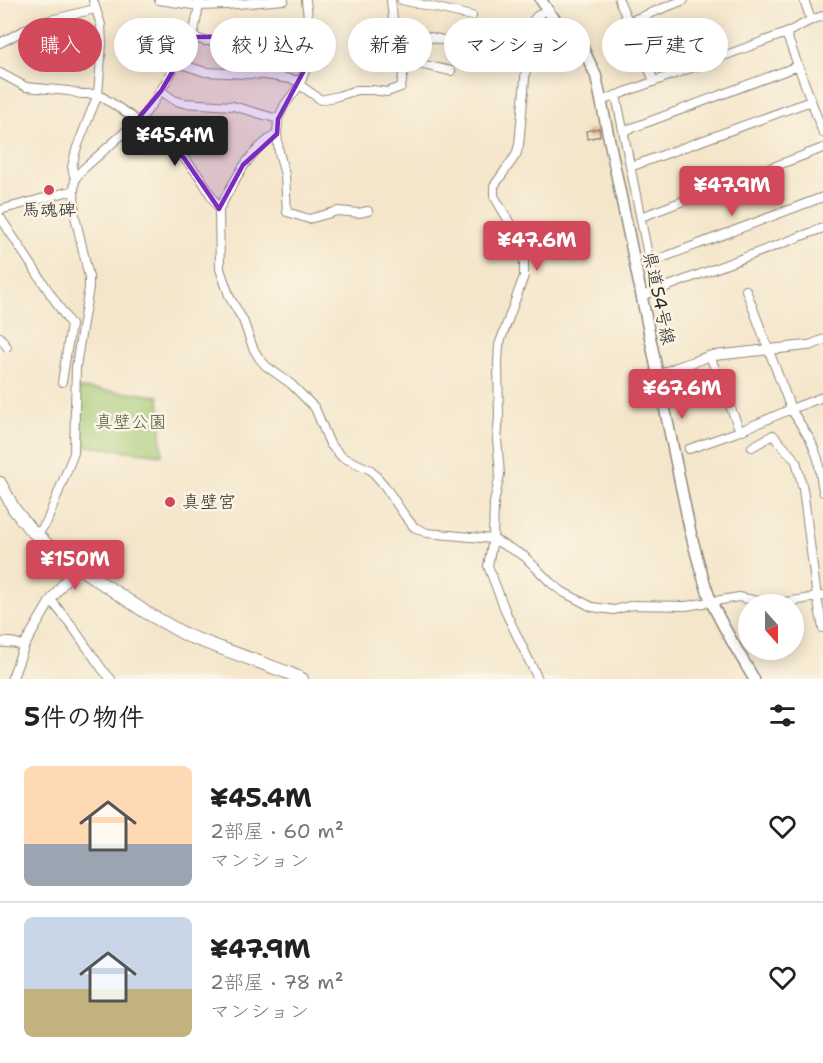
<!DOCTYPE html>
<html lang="ja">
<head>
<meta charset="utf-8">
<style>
  :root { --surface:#fff; --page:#f2f2f2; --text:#222; --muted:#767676; --line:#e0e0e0; --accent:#d1495b }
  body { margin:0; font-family:"Shantell Sans","Klee One",sans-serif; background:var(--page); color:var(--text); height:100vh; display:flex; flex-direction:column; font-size:22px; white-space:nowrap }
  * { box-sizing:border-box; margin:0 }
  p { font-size:20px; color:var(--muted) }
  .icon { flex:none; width:33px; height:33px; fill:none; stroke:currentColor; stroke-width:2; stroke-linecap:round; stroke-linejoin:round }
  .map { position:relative; height:679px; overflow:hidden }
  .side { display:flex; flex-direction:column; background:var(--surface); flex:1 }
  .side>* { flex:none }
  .guide { position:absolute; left:18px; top:18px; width:788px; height:54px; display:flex; gap:12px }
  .needle { width:39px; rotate:159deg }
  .controls { position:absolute; left:738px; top:594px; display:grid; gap:12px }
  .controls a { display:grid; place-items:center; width:66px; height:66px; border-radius:50%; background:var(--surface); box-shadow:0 3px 15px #0003; font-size:30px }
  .price { position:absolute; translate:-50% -51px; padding:0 14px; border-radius:6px; background:var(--accent); color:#fff; font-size:20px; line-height:39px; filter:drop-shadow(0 2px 3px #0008) }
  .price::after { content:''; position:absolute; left:50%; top:36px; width:18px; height:14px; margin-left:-9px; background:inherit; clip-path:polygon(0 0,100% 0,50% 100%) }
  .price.selected { background:#222; color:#fff }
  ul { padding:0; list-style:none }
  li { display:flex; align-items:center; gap:18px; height:150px; padding:0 24px }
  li+li { border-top:2px solid var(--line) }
  li span { display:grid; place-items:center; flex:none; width:168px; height:120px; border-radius:9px; color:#555 }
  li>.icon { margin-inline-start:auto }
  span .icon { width:72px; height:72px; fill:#fffc; stroke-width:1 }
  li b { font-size:26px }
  h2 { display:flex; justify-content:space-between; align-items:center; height:72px; padding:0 24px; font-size:26px }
  .chip { padding:0 21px; border-radius:27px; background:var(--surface); box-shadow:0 3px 15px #0003; font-size:21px; line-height:54px }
  .chip.selected { background:var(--accent); color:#fff }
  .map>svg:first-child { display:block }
  .green { fill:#a3c974; stroke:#677a50; stroke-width:1.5 }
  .building { fill:#e4bb94 }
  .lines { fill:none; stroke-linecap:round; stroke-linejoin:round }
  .minor-casing { stroke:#90887b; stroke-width:10 }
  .tertiary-casing { stroke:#90887b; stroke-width:11 }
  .secondary-casing { stroke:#90887b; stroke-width:13 }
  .primary-casing { stroke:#90887b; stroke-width:14 }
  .minor { stroke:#fff; stroke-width:8 }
  .tertiary { stroke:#fff; stroke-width:9 }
  .secondary { stroke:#fff; stroke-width:10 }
  .primary { stroke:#fff; stroke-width:12 }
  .marked { fill:#7b2cbf; fill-opacity:0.2; stroke:#7b2cbf; stroke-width:4.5; stroke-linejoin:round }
  .poi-dot { fill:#d1495b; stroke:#fcf5e5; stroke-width:2 }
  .labels { text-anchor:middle; stroke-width:5; stroke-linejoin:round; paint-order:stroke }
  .poi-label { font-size:18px; fill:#2b2b2b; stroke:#fcf5e5 }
  .street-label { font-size:18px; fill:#2b2b2b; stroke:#fcf5e5 }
  .park-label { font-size:18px; fill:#4f5a41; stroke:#fcf5e5 }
</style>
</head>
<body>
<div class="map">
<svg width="823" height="679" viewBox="0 0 823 679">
  <rect width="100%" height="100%" fill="#fcf5e5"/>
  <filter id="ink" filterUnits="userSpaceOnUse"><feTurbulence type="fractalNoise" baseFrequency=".0167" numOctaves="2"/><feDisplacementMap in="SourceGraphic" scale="12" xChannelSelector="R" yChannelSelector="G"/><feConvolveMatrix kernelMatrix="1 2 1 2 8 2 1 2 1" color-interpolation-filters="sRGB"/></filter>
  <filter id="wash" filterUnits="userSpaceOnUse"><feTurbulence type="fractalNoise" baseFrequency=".008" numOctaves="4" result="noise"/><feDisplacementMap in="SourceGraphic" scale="24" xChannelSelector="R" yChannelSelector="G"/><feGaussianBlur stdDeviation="1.35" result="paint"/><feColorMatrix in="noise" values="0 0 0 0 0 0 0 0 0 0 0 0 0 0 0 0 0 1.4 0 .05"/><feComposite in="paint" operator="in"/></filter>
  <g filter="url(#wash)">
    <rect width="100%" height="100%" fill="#f4e6cb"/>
    <path class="green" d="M78 388 159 396 162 455 80 445Z"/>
    <g id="blocks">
      <path class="building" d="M599 128 600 136 587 139 586 131Z"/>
    </g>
  </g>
  <g filter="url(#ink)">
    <use href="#blocks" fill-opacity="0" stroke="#90887b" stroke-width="1.5"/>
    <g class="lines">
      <defs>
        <path id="minor" d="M159 0 199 6 226 5 284 0
          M402 0 472 16
          M619 0 654 81
          M804 0 811 20
          M628 22 684 0
          M394 29 456 43
          M786 33 823 133
          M193 37 205 41 310 36
          M0 43 38 23 95 9
          M401 60 451 71
          M178 63 205 72 266 75 301 81
          M0 73 26 87 69 91 81 94H98L131 116 142 127 184 158 200 177 219 209 220 269 230 298 243 320 253 348 259 358 266 366 291 384 315 408 330 444 342 457 371 470 384 485 405 516 414 527 427 533 493 539 524 556 551 583 563 592 592 607 614 610 633 605 686 606 739 597 772 604
          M300 84 308 63 310 36 306 0
          M161 91 174 100 183 103 233 106 278 119
          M616 95 647 250 657 290
          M601 101 786 33 811 20 823 16
          M624 131 798 66
          M277 134 279 152 285 175 287 212 309 219 338 211 359 213 368 211
          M630 167 811 101
          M75 179 82 170 143 116 153 103 193 37 200 0
          M219 209C235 180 248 151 277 134L278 119 285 104 300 85 321 100 338 96 357 90H372L387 92 401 87 404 69 394 29 391 0
          M0 210 74 190
          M0 217 71 325 62 382
          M641 217 823 148
          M651 262 823 197
          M746 290 791 409 823 397
          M642 296 823 228
          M0 337 7 347
          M710 356 740 431
          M752 447 773 435 796 461 803 489 817 598 823 628
          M689 449 740 431 791 409 811 441 818 459 823 492
          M35 534 41 530 47 521 74 453 76 367 82 328 89 288V277L75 216 74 190 75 179 72 167 76 150 98 94 102 44 101 25 93 0
          M51 600 72 626 102 669 111 679
          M774 604 823 596
          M538 679 507 615 488 566 493 539 494 503 500 474 497 439 499 417 498 363 499 345 524 276V256L521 242 494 196V186L516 155 519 145 530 24 537 16 547 9"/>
        <path id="tertiary" d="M658 376 675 368 710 356 811 345 823 340
          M0 642 14 643 24 646
          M12 679 24 646 51 600 76 566"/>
        <path id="secondary" d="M541 0 551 15 583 48 596 76 690 530C696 554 702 578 711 601 723 628 739 653 754 679"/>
        <path id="primary" d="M0 483 14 509 29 528 51 548 76 566 147 613 188 636 286 672 302 679"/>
      </defs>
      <use href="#minor" class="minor-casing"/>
      <use href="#tertiary" class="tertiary-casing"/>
      <use href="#secondary" class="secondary-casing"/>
      <use href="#primary" class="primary-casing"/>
      <use href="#minor" class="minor"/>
      <use href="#tertiary" class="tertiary"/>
      <use href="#secondary" class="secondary"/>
      <use href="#primary" class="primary"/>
    </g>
  </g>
  <path class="marked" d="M310 36 308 63 278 119 277 134 243 165 219 209 184 158 136 121 161 91 193 37Z"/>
  <g class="poi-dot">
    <circle cx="49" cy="190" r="6"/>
    <circle cx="170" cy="502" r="6"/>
  </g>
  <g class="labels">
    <g class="poi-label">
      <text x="49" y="216">馬魂碑</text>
      <text x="182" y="508" text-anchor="start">真壁宮</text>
    </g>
    <g class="street-label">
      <text transform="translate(659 298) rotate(78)" y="6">県道54号線</text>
    </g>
    <g class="park-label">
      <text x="131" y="428">真壁公園</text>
    </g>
  </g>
</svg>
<div class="controls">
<a><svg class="needle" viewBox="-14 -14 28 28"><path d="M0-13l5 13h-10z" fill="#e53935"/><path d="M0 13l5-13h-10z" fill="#767676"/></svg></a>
</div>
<b class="price selected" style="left:175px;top:167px">¥45.4M</b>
<b class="price" style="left:732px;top:217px">¥47.9M</b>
<b class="price" style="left:537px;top:272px">¥47.6M</b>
<b class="price" style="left:682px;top:420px">¥67.6M</b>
<b class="price" style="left:75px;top:591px">¥150M</b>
<div class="guide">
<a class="chip selected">購入</a>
<a class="chip">賃貸</a>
<a class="chip">絞り込み</a>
<a class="chip">新着</a>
<a class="chip">マンション</a>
<a class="chip">一戸建て</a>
</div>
</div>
<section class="side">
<h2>5件の物件<svg class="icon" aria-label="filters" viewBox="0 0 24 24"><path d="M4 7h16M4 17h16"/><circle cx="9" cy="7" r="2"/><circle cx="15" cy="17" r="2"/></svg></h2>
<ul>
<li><span style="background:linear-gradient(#ffd9b3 65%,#9aa5b1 0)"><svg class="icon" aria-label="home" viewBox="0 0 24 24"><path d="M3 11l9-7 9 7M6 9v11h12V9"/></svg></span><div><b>¥45.4M</b><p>2部屋 · 60 m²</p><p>マンション</p></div><svg class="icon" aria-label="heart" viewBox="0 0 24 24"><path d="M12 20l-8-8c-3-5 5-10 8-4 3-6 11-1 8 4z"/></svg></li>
<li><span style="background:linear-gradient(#c9d6e8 60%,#c2b280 0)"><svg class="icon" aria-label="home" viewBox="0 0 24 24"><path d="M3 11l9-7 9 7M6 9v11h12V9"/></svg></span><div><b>¥47.9M</b><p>2部屋 · 78 m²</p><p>マンション</p></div><svg class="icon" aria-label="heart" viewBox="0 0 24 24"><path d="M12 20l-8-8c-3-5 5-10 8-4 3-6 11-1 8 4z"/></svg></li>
</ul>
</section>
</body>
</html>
